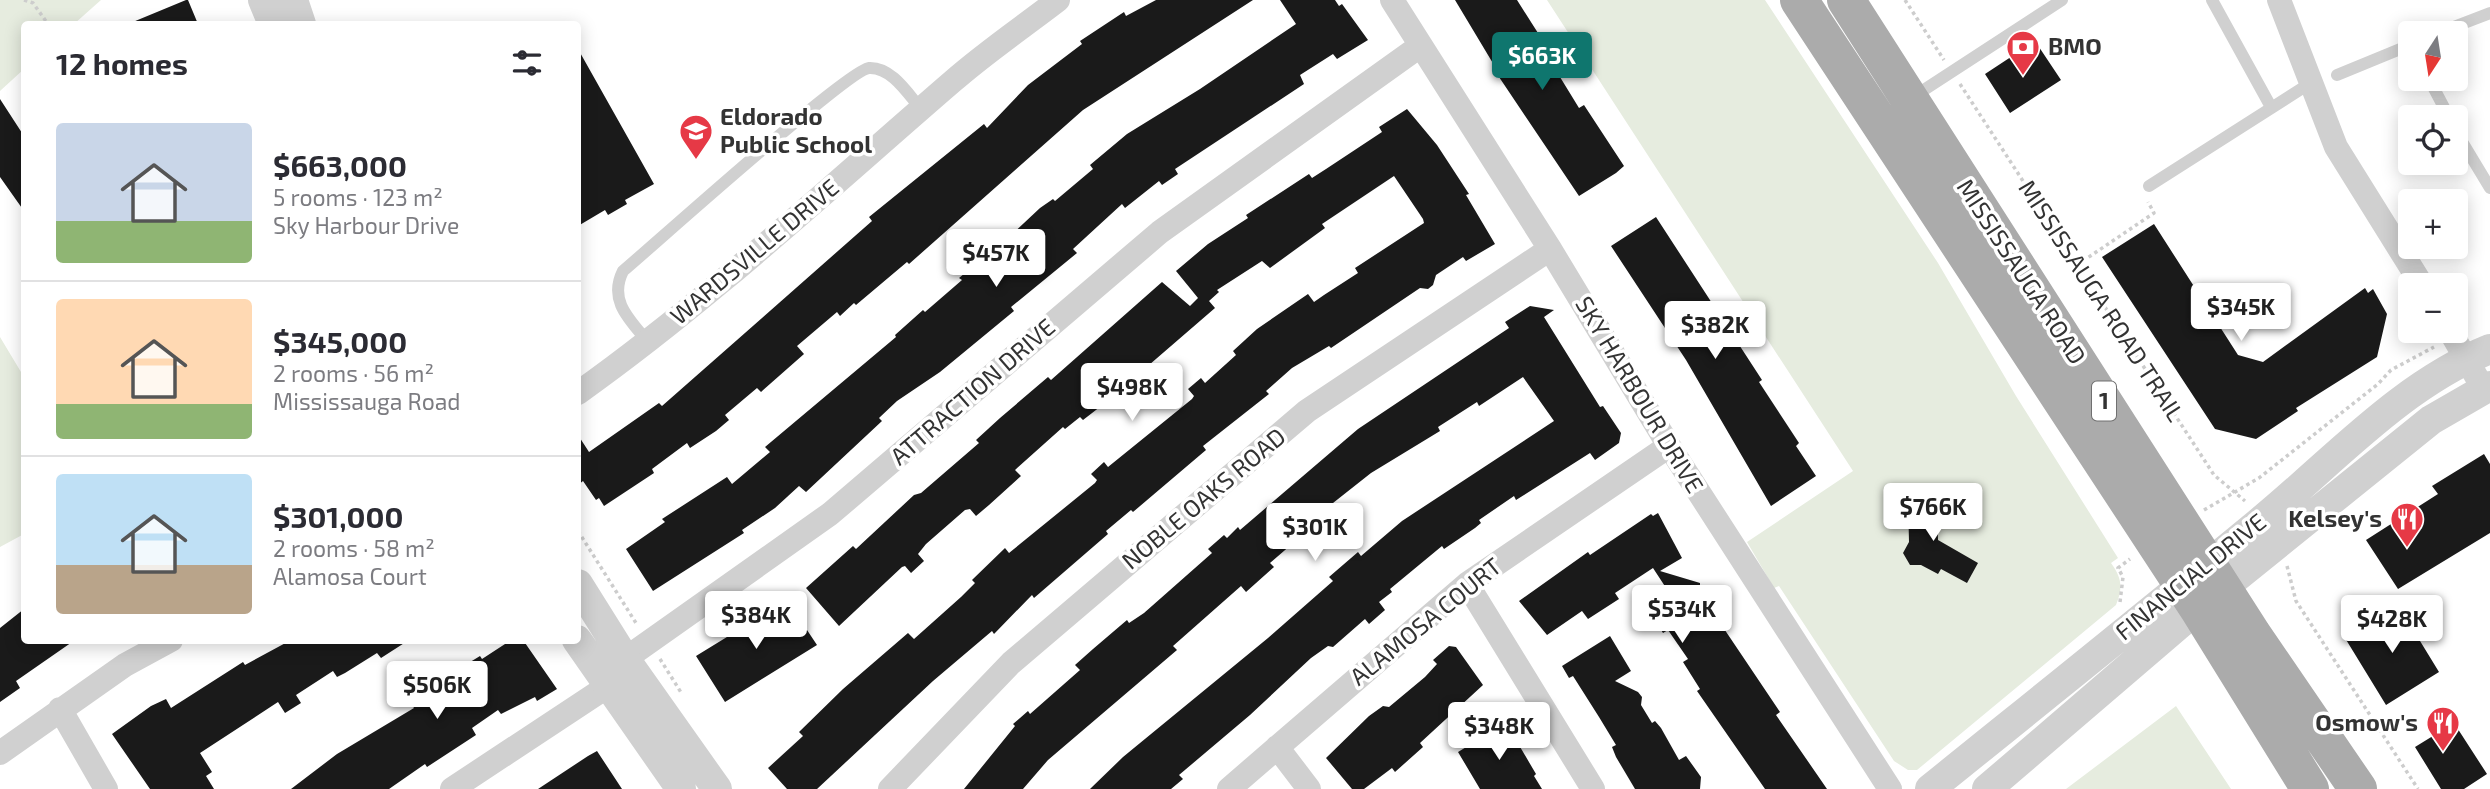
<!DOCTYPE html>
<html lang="en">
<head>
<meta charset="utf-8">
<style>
  :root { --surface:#fff; --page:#f2f2f3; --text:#2b2b33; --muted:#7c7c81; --line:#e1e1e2; --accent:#0f766e }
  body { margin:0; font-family:"Exo 2",sans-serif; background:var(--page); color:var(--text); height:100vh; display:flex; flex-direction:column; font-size:26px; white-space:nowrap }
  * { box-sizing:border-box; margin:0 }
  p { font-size:23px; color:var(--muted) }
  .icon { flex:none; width:38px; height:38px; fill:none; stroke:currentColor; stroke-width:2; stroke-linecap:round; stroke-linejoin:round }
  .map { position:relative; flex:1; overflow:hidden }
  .panel { position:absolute; left:21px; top:21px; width:560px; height:623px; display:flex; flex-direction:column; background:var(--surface); border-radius:7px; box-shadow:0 4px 18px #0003 }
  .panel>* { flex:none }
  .needle { width:46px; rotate:192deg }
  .tools { position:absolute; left:2398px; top:21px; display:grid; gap:14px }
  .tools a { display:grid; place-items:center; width:70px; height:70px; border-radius:7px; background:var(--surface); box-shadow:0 4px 18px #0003; font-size:35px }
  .price { position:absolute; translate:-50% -60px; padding:0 16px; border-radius:7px; background:#fff; color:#222; font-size:23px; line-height:46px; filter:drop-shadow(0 2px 4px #0008) }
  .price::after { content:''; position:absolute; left:50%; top:42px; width:21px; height:16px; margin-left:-10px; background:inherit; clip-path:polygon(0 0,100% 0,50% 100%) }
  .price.selected { background:var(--accent); color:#fff }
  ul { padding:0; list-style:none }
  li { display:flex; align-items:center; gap:21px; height:175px; padding:0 35px }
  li+li { border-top:2px solid var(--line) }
  li span { display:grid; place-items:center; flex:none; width:196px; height:140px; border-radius:7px; color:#555 }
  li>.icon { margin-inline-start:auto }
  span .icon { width:84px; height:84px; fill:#fffc; stroke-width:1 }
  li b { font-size:30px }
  h2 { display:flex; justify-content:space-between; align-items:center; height:84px; padding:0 35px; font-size:30px }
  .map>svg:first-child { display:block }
  .green { fill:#e6ecdf }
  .building { fill:#1a1a1a }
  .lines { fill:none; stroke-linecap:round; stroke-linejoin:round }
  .path { stroke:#cdcdcd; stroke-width:3.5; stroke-dasharray:3.5 3.5; stroke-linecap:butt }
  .service { stroke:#d0d0d0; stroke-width:12 }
  .minor { stroke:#d0d0d0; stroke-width:24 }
  .tertiary { stroke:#d0d0d0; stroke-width:30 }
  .primary { stroke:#ababab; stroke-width:38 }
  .labels { text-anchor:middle; stroke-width:7; stroke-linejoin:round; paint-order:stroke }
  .shield { fill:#fff; stroke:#707070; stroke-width:2 }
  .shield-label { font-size:23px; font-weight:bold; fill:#333 }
  .poi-label { font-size:24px; font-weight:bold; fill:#333; stroke:#fff; text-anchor:start }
  .street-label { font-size:24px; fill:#333; stroke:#fff }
</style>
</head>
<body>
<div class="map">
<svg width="2490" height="789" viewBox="0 0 2490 789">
  <rect width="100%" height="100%" fill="#fff"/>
  <path class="green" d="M0 0H101L74 24H24V69L0 91Z
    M1547 0H1765L1938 263 2016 396 2118 558 2111 563C2122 578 2123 588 2116 605L1917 770H1908L1894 761 1779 586 1774 588 1747 542 1853 471Z
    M0 337 24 377V534L0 547Z
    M2176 706 2231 789H2066Z"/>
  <path class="building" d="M188 0 198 24H128L186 0Z
    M1156 0H1253L1083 110 909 264 907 262 856 305 854 303 840 316 837 312 797 346 804 354 761 392 757 388 725 415 729 420 716 431 690 448 687 443 652 469 654 473 604 506 599 498 596 500 583 481 578 485V435L589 452 659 403 662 406 872 221 869 217 984 124 987 128 1028 85 1082 44 1080 41 1124 12 1126 16Z
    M1280 0H1335L1339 6 1342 4 1368 40 1337 59 1333 54 1300 75 1304 84 1175 169 1178 174 1162 185 1159 181 1125 208 1122 204 1073 249 1077 253 1011 307 1014 311 940 372 897 401 879 418 882 421 806 492 799 486 775 508 742 530 744 533 653 591 626 549 665 522 662 519 727 477 732 484 770 452 765 447 896 337 895 335 923 310 925 312 962 280 959 278 988 254 989 256 1040 208 1053 199 1055 201 1093 169 1090 165 1127 134 1200 89 1296 24Z
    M1455 0H1517L1564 74 1560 77 1579 108 1584 105 1624 166 1616 173 1579 196 1495 71 1497 70Z
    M2035 41 2061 80 2010 113 1985 74Z
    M578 49 654 184 625 200 627 204 608 215 605 210 578 226Z
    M0 99 24 136V211L0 177Z
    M1407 109 1437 145 1469 194 1466 195 1495 244 1466 261 1463 257 1436 275 1433 285 1428 289 1420 288 1331 348 1329 346 1292 368 1266 391 1269 394 1203 446 1206 450 1133 512 1131 510 1106 531 1108 534 1034 598 1032 595 994 634 992 631 933 681 817 789H787L768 768 803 736 799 732 843 689 908 633 914 639 961 597 975 583 972 580 1005 548 1009 553 1095 483 1097 480 1091 474 1104 462 1108 467 1192 399 1194 396 1188 389 1201 378 1205 383 1236 355 1233 351 1257 329 1308 294 1314 302 1324 295 1358 273 1355 268 1424 223 1423 219 1394 176 1322 224 1325 228 1270 268 1262 261 1217 290 1219 292 1209 301 1215 308 1105 403 1083 420 1080 417 1065 429 1063 427 1015 470 1021 476 989 505 976 516 970 509 965 510 926 544 918 554 924 561 911 573 905 566 902 567 839 626 806 588 853 546 856 549 914 495 921 493 979 443 976 440 1000 418 1048 377 1051 380 1162 282 1190 306 1198 298 1176 271 1208 244 1248 218 1246 215 1309 174 1312 178 1326 169 1382 132 1379 127Z
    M1656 217 1762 380 1759 382 1799 443 1796 446 1816 476 1771 506 1686 360 1611 246Z
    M2154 224 2238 355 2263 362 2365 288 2368 293 2373 289 2387 314 2377 357 2296 408 2298 411 2256 439 2215 429 2102 257Z
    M1530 306 1554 310 1544 317 1600 407 1603 406 1621 433 1619 443 1595 460 1590 453 1516 500 1514 496 1479 520 1481 523 1475 528 1444 549 1442 546 1390 589 1392 592 1379 602 1385 610 1369 624 1365 619 1333 647 1328 646 1311 658 1250 715 1179 775 1183 779 1171 789H1090L1123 757 1268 638 1333 581 1329 577 1358 552 1361 556 1402 521 1554 421 1523 377 1479 406 1477 402 1438 427 1440 431 1371 473 1333 503 1336 506 1270 563 1274 567 1246 592 1241 586 1173 646 1177 650 1048 760 1023 789H964L1015 726 1013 724 1028 711 1030 714 1080 670 1075 665 1093 649 1127 620 1129 623 1144 613 1212 553 1208 549 1224 535 1227 538 1238 527 1240 530 1358 429 1509 328 1505 322Z
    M2484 454 2490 464V533L2398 589 2366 540 2438 494 2432 486Z
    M1937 499 1938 540 1978 563 1967 583 1941 569 1938 574 1921 565H1910L1903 553 1909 542 1908 500Z
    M1658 513 1682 558 1660 571 1700 583V593L1780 712 1776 715 1827 789H1765L1697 691 1700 689 1683 662 1688 659 1668 630 1663 633 1647 608 1670 594 1653 568 1615 593 1619 599 1588 619 1582 611 1547 635 1519 601 1588 552 1590 555 1651 514 1653 516Z
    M787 600 817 645 725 702 696 656Z
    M2398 605 2439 672 2386 705 2345 638Z
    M24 609V640H75L16 681 20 688 0 702V628Z
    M1610 636 1631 671 1615 681 1638 692 1642 697 1641 705 1652 723 1655 721 1661 728 1679 760 1686 756 1701 777 1700 789H1635L1616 757 1612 747 1616 745 1599 717 1573 676 1569 678 1562 666Z
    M291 640H409L381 658 377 653 345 673 337 677 333 671 296 695 301 703 285 713 278 702 200 753 212 772 206 776 214 789H150L112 734 151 706 166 699 171 708 243 662 245 665Z
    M511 640H523L557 689 537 701 535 697 501 714 498 710 472 728 476 735 427 767 425 764 389 789H291L337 754 414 708 410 702 419 695 462 667 480 656 482 659Z
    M1449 646 1456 647 1483 685 1420 743 1423 747 1395 772 1392 768 1364 789H1352L1326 758 1369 716 1383 706 1389 707 1425 677 1437 664 1433 660Z
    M1506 723 1536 774 1534 776 1542 789H1480L1458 752Z
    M2454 723 2487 774 2464 789H2441L2415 747Z
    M597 751 622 789H538L588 756Z"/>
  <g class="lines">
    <path class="path" d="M24 0 33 3 48 24
      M1905 0 1944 60
      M1960 84 2214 475 2245 501
      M2077 265 2154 213 2148 202
      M2204 510 2259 478 2378 384 2391 370 2434 347
      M578 531 636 623
      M2287 566 2296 601 2418 789
      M2120 602 2123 577 2118 568 2130 559
      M660 659 682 694"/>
    <path class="service" d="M2212 0 2271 107
      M2438 33 2490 13
      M2337 75 2410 45
      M2429 79 2449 117
      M1913 97 2062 0
      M2455 130 2490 188
      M2149 186 2312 82
      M648 342C630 320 608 301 623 271 655 244 848 70 869 68 892 67 908 94 921 109"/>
    <path class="minor" d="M1392 0 1550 249 1669 446 1890 789
      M2279 0 2336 147 2422 285
      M2450 331 2483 388
      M578 393C710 299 830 187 953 81 986 52 1023 27 1058 0
      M1467 584 1593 789
      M625 659 830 514 1160 232 1420 46
      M60 709 106 789
      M1277 747 1309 789
      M0 753 125 665 171 640
      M452 789 608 686
      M890 789 1011 663 1307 411 1550 249
      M1229 789 1467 584 1669 446"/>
    <path class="tertiary" d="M263 0 273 24
      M293 0 301 24
      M578 584 625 659 717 789
      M577 640 681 789
      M1930 789C2039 701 2149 613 2257 524 2332 463 2399 386 2490 349
      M1987 789 2198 608 2431 420 2490 386"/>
    <path class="primary" d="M1799 0 2198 608 2310 789
      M1846 0 2252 634 2358 789"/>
  </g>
  <defs>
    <symbol id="bank-pin" viewBox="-11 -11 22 30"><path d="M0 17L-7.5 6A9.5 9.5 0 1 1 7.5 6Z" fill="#e63946" stroke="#fff"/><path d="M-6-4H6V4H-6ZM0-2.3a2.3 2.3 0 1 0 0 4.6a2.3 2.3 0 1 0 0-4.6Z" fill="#fff"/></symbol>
    <symbol id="school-pin" viewBox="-11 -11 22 30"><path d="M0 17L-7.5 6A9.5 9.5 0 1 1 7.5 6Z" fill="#e63946" stroke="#fff"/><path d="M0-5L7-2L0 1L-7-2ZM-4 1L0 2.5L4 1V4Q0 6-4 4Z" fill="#fff"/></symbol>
    <symbol id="restaurant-pin" viewBox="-11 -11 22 30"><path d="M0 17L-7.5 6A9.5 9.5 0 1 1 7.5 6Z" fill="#e63946" stroke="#fff"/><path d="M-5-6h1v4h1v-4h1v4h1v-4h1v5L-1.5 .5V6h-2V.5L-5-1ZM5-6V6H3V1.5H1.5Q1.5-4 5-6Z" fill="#fff"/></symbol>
  </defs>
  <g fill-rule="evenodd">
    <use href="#bank-pin" x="2004" y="28" width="38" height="52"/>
    <use href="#school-pin" x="677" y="112" width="38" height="52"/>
    <use href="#restaurant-pin" x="2388" y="500" width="38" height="52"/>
    <use href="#restaurant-pin" x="2424" y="704" width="38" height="52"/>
  </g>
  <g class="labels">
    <rect class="shield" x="2092" y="381.5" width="24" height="39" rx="5"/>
    <g class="shield-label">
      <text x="2104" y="409">1</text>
    </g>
    <g class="poi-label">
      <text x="2048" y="55">BMO</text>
      <text x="720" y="125">Eldorado<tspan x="720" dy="28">Public School</tspan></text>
      <text x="2382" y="527" text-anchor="end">Kelsey's</text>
      <text x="2418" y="731" text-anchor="end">Osmow's</text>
    </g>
    <g class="street-label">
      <text transform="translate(755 252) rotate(-40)" y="8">WARDSVILLE DRIVE</text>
      <text transform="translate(2021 272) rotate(57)" y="8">MISSISSAUGA ROAD</text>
      <text transform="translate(2101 301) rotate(57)" y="8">MISSISSAUGA ROAD TRAIL</text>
      <text transform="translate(973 392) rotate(-41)" y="8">ATTRACTION DRIVE</text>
      <text transform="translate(1639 395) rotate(59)" y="8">SKY HARBOUR DRIVE</text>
      <text transform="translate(1204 499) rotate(-40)" y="8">NOBLE OAKS ROAD</text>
      <text transform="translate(2191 577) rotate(-39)" y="8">FINANCIAL DRIVE</text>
      <text transform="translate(1426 622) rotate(-39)" y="8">ALAMOSA COURT</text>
    </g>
  </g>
</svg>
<div class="tools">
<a><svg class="needle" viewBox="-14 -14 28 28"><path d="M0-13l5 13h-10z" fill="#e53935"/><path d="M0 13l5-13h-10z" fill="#7c7c81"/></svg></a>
<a><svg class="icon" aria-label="locate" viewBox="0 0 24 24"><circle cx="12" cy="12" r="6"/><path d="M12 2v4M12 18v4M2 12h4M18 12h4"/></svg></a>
<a>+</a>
<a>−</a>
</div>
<b class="price selected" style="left:1542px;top:92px">$663K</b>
<b class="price" style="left:996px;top:289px">$457K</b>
<b class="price" style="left:2241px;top:343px">$345K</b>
<b class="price" style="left:1715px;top:361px">$382K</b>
<b class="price" style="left:1132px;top:423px">$498K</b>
<b class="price" style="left:1933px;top:543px">$766K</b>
<b class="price" style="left:1315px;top:563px">$301K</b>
<b class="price" style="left:1682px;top:645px">$534K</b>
<b class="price" style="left:756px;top:651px">$384K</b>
<b class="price" style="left:2392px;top:655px">$428K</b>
<b class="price" style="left:437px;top:721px">$506K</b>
<b class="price" style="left:1499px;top:762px">$348K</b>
<section class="panel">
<h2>12 homes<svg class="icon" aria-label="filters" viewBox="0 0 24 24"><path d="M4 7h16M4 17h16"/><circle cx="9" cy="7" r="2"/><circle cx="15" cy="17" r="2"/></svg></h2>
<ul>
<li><span style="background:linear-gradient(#c9d6e8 70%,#8fb573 0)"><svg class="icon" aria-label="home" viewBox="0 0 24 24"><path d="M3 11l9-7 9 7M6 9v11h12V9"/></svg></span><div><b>$663,000</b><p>5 rooms · 123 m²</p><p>Sky Harbour Drive</p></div></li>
<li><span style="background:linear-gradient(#ffd9b3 75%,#8fb573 0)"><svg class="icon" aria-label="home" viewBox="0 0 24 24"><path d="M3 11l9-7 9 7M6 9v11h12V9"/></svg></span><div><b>$345,000</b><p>2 rooms · 56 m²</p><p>Mississauga Road</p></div></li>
<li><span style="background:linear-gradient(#bfe0f5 65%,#b9a48a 0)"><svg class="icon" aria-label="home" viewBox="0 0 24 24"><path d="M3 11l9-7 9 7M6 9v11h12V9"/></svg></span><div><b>$301,000</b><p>2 rooms · 58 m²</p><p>Alamosa Court</p></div></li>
</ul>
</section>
</div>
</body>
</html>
